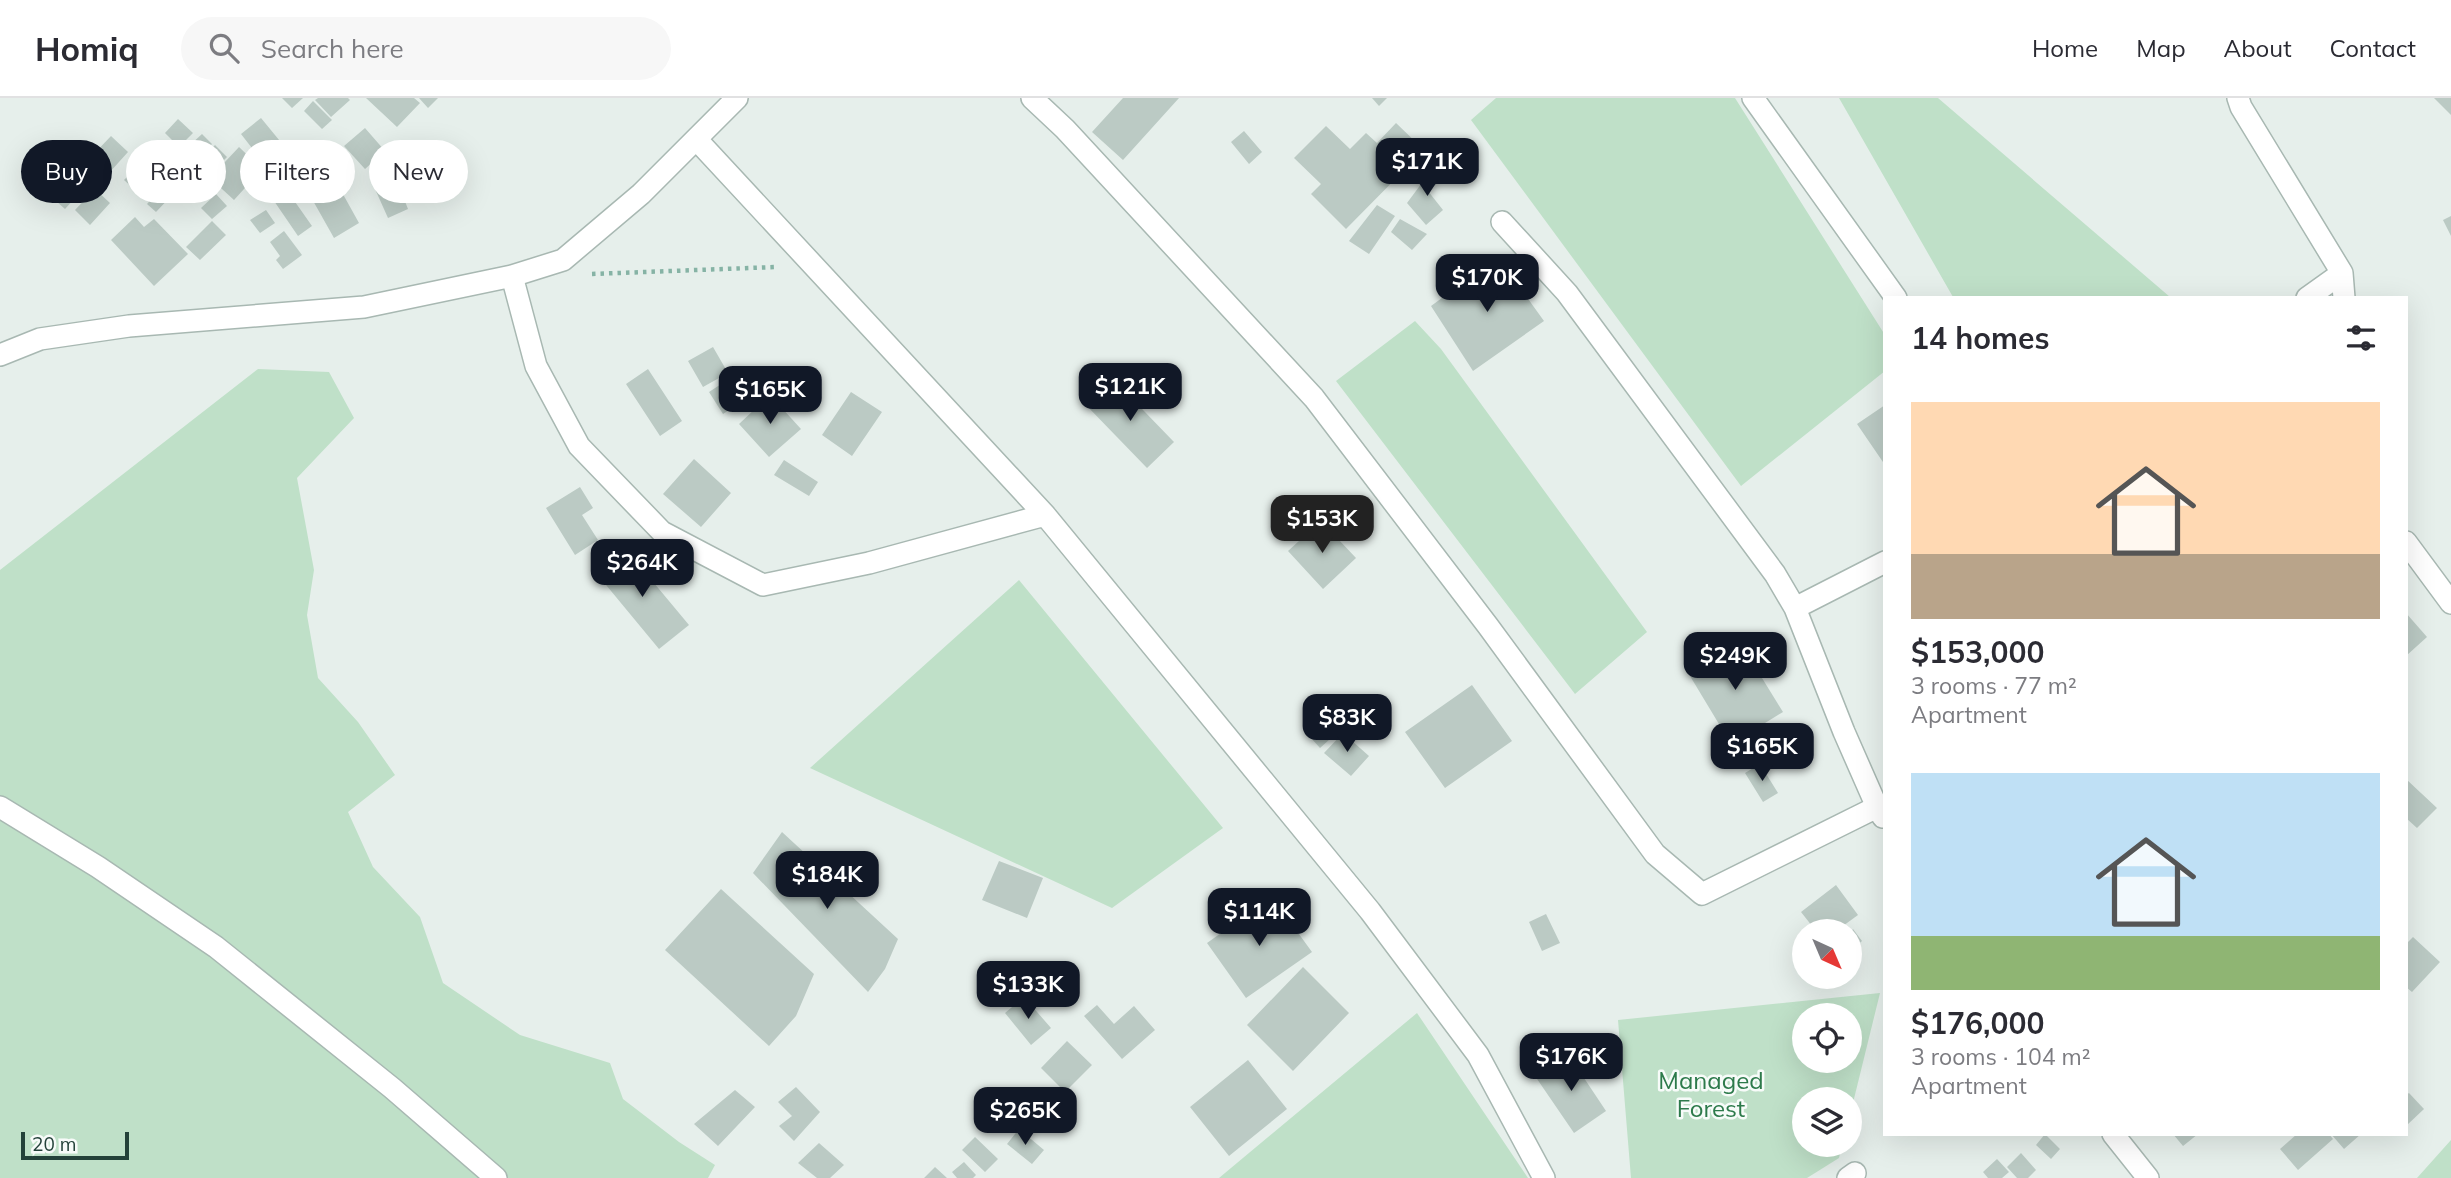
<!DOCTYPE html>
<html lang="en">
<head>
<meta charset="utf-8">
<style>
  :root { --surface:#fff; --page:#f7f7f7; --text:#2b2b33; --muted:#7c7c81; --line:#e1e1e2; --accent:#111827 }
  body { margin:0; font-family:Mulish,sans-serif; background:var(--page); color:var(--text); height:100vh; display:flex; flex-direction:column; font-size:26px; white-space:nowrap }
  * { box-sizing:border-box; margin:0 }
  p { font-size:23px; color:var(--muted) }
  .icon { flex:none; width:38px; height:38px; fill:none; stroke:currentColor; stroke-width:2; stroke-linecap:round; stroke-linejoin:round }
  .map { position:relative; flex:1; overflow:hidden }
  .panel { position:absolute; left:1883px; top:198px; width:525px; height:840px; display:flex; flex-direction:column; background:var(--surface); border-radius:0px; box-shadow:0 7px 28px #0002 }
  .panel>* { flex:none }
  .guide { position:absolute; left:21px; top:42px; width:665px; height:63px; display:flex; gap:14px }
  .needle { width:46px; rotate:136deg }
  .tools { position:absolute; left:1792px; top:821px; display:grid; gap:14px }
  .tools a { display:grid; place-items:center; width:70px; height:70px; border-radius:50%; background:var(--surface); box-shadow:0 7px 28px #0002; font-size:35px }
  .scale { position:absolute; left:21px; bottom:18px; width:108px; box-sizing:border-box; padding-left:7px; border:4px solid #24423a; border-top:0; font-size:19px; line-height:24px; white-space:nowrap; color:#24423a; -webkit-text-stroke:5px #f7fbf9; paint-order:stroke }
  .price { position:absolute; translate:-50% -60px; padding:0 16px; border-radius:14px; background:var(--accent); color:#fff; font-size:23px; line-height:46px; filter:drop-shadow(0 2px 4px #0008) }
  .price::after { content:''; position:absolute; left:50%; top:42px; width:21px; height:16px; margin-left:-10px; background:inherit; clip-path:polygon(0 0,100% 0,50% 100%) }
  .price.selected { background:#222; color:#fff }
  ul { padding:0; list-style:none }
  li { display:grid; align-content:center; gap:14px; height:371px; padding:0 28px }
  li span { display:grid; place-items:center; height:217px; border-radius:0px; color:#555 }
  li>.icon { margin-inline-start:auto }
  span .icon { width:126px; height:126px; fill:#fffc; stroke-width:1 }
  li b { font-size:30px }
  h2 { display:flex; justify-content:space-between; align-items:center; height:84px; padding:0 28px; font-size:30px }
  .chip { padding:0 24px; border-radius:32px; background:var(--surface); box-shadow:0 7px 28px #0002; font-size:24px; line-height:63px }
  .chip.selected { background:var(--accent); color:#fff }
  header { display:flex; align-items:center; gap:42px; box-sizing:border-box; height:98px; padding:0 35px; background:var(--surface); border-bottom:2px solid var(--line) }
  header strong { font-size:33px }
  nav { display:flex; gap:38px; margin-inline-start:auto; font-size:24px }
  .search { width:490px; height:63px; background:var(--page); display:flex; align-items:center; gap:18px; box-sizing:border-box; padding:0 24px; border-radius:38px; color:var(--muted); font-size:26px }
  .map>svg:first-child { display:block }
  .green { fill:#bfe0c8; fill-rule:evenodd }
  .building { fill:#bbcac4 }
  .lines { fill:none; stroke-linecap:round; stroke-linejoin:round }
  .minor-casing { stroke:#a8b8b2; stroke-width:24 }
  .path { stroke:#86b3a5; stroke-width:4.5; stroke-dasharray:3.5 5; stroke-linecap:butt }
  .minor { stroke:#fff; stroke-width:21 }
  .labels { text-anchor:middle; stroke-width:5; stroke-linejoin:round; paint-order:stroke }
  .park-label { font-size:24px; fill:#2d7a4b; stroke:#f7fbf9 }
</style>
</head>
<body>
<header>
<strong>Homiq</strong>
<div class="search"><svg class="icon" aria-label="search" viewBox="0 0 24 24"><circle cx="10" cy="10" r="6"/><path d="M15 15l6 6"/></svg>Search here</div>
<nav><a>Home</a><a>Map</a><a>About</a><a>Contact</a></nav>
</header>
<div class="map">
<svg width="2451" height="1080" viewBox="0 0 2451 1080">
  <rect width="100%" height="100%" fill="#e6efeb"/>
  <path class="green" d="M1496 0H1735L1885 237V273L1741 388 1471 22Z
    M1839 0H1938L2170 199H1953Z
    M1415 223 1441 251 1647 534 1575 596 1336 283Z
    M258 271 329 274 354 320 297 380 314 472 307 517 318 580 358 624 395 677 348 714 373 769 420 819 443 885 520 937 610 965 623 1001 679 1044 715 1067 708 1080H0V472Z
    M1019 482 1223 730 1112 810 810 670Z
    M1880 895 1850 1017V1001H1804V1046L1842 1047 1839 1060 1807 1080H1631L1618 922ZM1850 917V962H1804V917Z
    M1417 915 1528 1080H1219Z
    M2451 1042V1080H2417Z"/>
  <path class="building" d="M282 0H303L292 10Z
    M318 0H348L350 2 331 19 315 2Z
    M366 0H414L420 5 397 29Z
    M419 0H438L428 10Z
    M1123 0H1179L1123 62 1092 34Z
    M1372 0H1387L1379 8Z
    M2434 0H2451V17Z
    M313 3 332 22 322 31 304 13Z
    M261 20 293 59 272 76 241 36Z
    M178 21 193 35 179 49 165 35Z
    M1396 25 1424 52 1346 131 1311 96 1321 86 1294 60 1326 28 1350 51 1366 35 1377 45Z
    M365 30 385 53 365 71 344 48Z
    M1244 33 1262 54 1249 66 1231 44Z
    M202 36 212 46 200 59 189 48Z
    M111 38 128 54 109 75 91 59Z
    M57 46 94 79 65 111 29 79Z
    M215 47 227 59 218 68 206 57Z
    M239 49 262 71 234 102 210 80Z
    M172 55 188 65 183 72 189 75 181 88 161 75Z
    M311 59 318 70 295 83 289 71Z
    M140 66 161 86 146 102 124 82Z
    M1433 70 1446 78 1428 93 1443 112 1426 127 1407 105Z
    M329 71 359 125 334 140 303 85Z
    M192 76 201 81 193 94 184 88Z
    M397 83 408 111 388 120 375 91Z
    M165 86 174 95 156 114 147 106Z
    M95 91 110 105 90 127 75 112Z
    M286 91 312 128 298 138 272 100Z
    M216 96 227 108 212 121 201 110Z
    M1377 107 1395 118 1369 156 1349 143Z
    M266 112 275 125 260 135 250 122Z
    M2451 118V138L2443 122Z
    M135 119 144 129 154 121 188 156 154 188 111 142Z
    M1400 121 1427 136 1412 152 1391 134Z
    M212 123 226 137 200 162 186 149Z
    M284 133 302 157 283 171 276 162 280 158 270 144Z
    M1498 159 1544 223 1473 273 1431 208Z
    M713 249 728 275 703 289 688 263Z
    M648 271 682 323 660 338 626 286Z
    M738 275 752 297 723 316 709 294Z
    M1112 280 1174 344 1147 370 1085 306Z
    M851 294 882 314 852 358 822 337Z
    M770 297 801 331 769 359 739 326Z
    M1885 307V367L1857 326Z
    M694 361 731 395 701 429 663 396Z
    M784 362 818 384 809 398 774 377Z
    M580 389 593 410 582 417 598 442 575 457 546 410Z
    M1321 423 1356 460 1323 491 1288 453Z
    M629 455 689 527 659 551 592 470 607 457 615 466Z
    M2406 515 2427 539 2406 558Z
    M1738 541 1783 614 1731 646 1687 573Z
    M1472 587 1512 643 1445 690 1405 634Z
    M1320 610 1340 632 1320 650 1311 640 1319 632 1309 620Z
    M1343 635 1369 658 1351 678 1324 655Z
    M1760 666 1778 695 1763 704 1745 675Z
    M2406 681 2437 710 2417 730 2406 720Z
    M782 734 898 841 885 871 868 894 753 775Z
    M999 763 1043 780 1027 820 982 802Z
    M1836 787 1858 817 1836 833H1816L1801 814Z
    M721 791 814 876 796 918 769 948 665 852Z
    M1272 799 1312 854 1246 900 1207 845Z
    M1546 816 1560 845 1542 853 1529 824Z
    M1853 831 1862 843 1850 853V834Z
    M2413 839 2440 864 2412 894 2406 889V846Z
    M1303 869 1349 915 1293 973 1247 927Z
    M1024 899 1051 930 1031 947 1005 915Z
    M1097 907 1114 926 1134 908 1155 932 1122 961 1084 918Z
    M1067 943 1092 967 1065 994 1041 970Z
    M1568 956 1606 1013 1574 1035 1535 978Z
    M1248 962 1287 1011 1229 1058 1190 1009Z
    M796 989 820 1014 794 1043 779 1028 792 1018 778 1004Z
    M735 992 755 1009 718 1048 694 1026Z
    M2409 995 2424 1011 2406 1028V997Z
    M1019 1031 1044 1052 1032 1066 1007 1046Z
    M2045 1036 2060 1051 2051 1061 2036 1047Z
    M2173 1036H2198L2183 1048Z
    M2297 1036H2329L2333 1041 2298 1072 2280 1051Z
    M2331 1036H2361L2344 1051Z
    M975 1039 998 1061 985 1074 962 1052Z
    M819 1045 844 1067 830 1080H817L798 1065Z
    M2021 1055 2036 1072 2028 1080H2017L2007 1069Z
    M1997 1061 2009 1074 2002 1080H1988L1983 1074Z
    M964 1064 976 1077 973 1080H957L952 1074Z
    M935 1069 947 1080H924Z"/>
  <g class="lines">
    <defs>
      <path id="minor" d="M1032 0 1065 31 1314 300 1488 528 1655 756 1702 796 1877 709
        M1753 0 1896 200
        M2238 0 2241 9 2342 175 2344 200
        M697 42 1045 417 1370 813 1478 957 1544 1080
        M1502 124 1567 195 1775 476 1795 510 1844 634 1877 709 1883 719
        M512 178 536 268 579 348 662 434 763 487 869 465 1045 417
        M2307 200 2342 175
        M0 257 40 241 129 228 364 209 512 178 563 162 641 96 737 0
        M2406 444 2451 505
        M1795 510 1885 464
        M0 709 98 769 216 849 392 990 496 1080
        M2113 1036 2148 1080
        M1848 1080 1855 1075"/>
    </defs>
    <use href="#minor" class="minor-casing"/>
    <path class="path" d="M592 176 776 169"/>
    <use href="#minor" class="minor"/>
  </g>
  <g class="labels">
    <g class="park-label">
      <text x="1711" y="991">Managed<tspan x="1711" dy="28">Forest</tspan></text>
    </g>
  </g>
</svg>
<div class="tools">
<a><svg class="needle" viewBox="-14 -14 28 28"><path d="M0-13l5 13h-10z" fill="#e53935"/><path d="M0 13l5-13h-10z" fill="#7c7c81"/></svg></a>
<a><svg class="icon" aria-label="locate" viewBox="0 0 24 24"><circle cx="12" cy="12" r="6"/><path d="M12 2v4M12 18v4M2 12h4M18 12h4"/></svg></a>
<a><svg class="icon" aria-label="layers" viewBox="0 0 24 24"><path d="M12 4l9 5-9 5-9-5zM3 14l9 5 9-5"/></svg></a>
</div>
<div class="scale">20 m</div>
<b class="price" style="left:1427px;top:100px">$171K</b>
<b class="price" style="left:1487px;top:216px">$170K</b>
<b class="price" style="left:1130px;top:325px">$121K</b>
<b class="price" style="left:770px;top:328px">$165K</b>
<b class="price selected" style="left:1322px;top:457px">$153K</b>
<b class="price" style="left:642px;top:501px">$264K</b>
<b class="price" style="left:1735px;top:594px">$249K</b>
<b class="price" style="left:1347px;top:656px">$83K</b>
<b class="price" style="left:1762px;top:685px">$165K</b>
<b class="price" style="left:827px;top:813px">$184K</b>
<b class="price" style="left:1259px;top:850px">$114K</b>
<b class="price" style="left:1028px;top:923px">$133K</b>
<b class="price" style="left:1571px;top:995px">$176K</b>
<b class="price" style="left:1025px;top:1049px">$265K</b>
<div class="guide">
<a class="chip selected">Buy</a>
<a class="chip">Rent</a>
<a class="chip">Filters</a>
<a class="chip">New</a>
</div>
<section class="panel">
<h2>14 homes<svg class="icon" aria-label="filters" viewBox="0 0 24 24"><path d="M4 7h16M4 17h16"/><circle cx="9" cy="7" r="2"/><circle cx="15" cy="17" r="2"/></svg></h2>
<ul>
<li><span style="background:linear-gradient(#ffd9b3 70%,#b9a48a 0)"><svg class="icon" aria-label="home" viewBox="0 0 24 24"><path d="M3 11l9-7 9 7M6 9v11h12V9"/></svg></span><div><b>$153,000</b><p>3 rooms · 77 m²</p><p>Apartment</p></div></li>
<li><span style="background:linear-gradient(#bfe0f5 75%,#8fb573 0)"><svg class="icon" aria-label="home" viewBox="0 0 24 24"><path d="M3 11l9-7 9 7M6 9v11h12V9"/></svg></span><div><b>$176,000</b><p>3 rooms · 104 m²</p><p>Apartment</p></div></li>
</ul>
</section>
</div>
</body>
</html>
